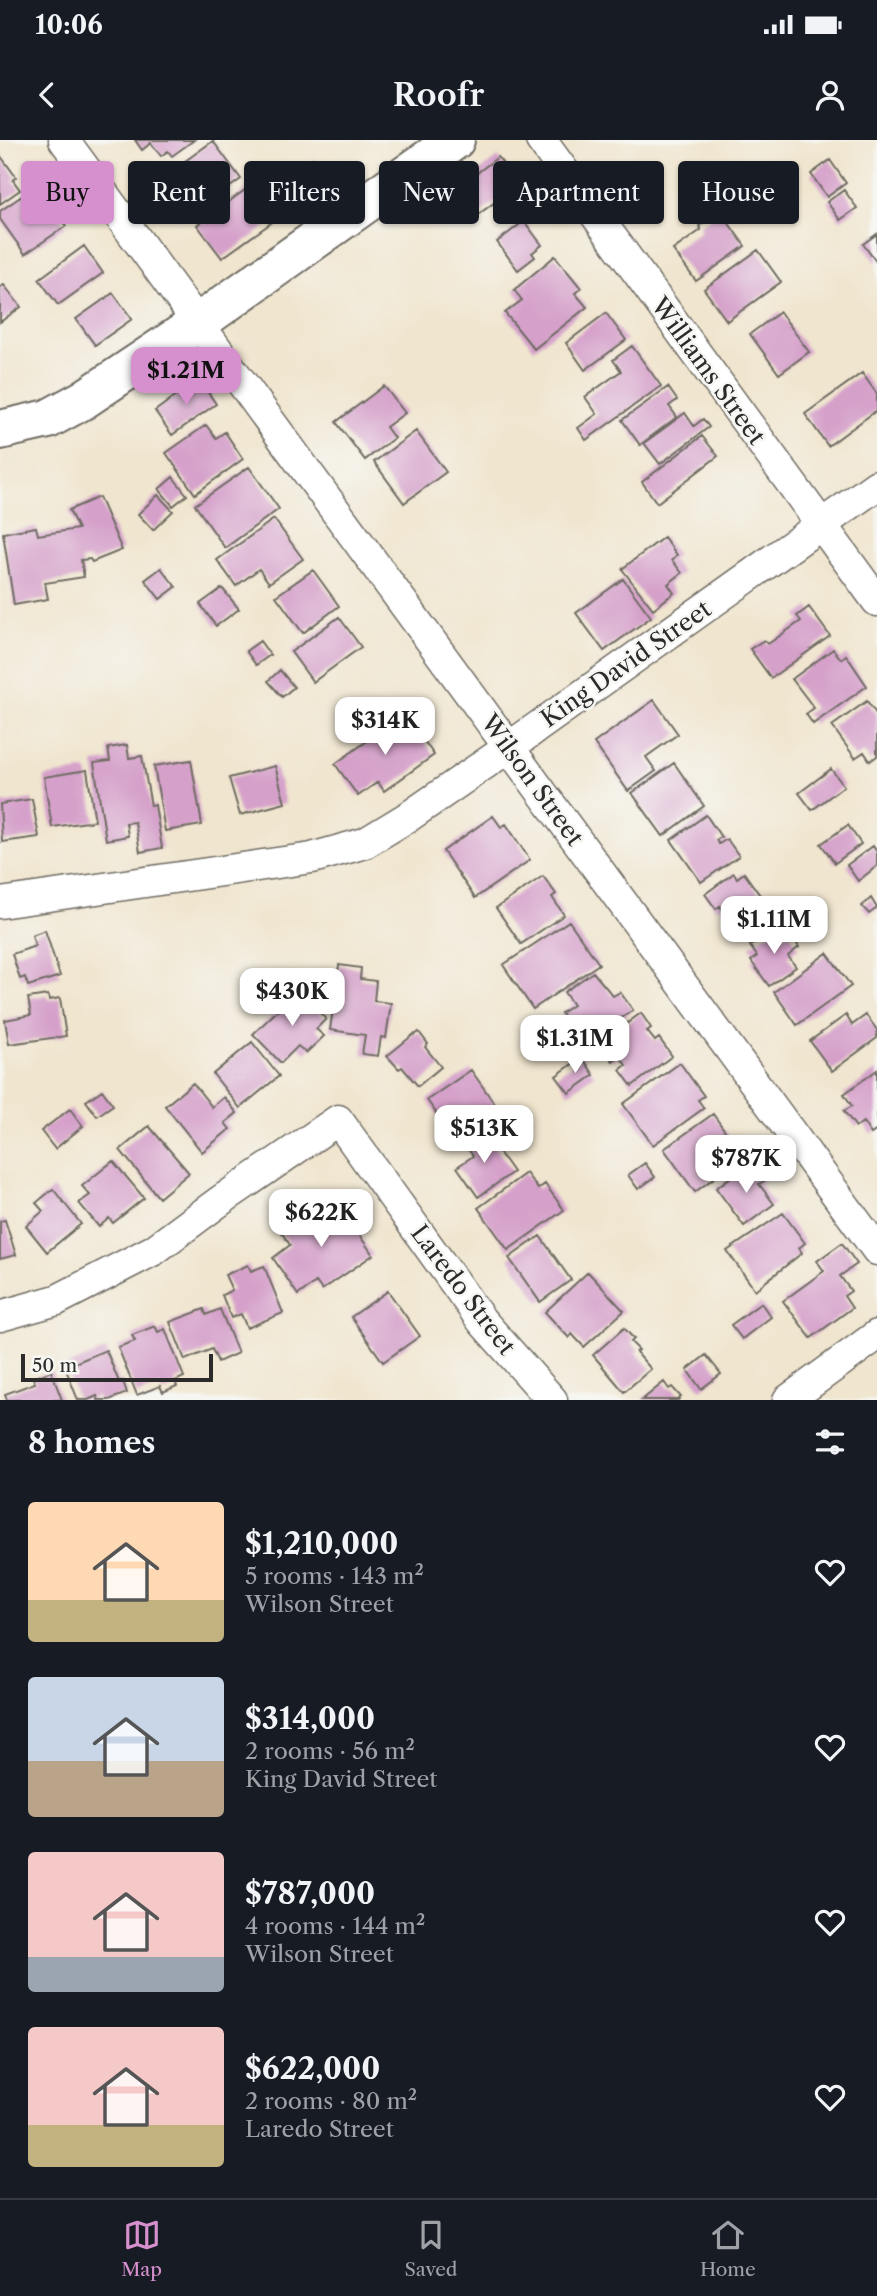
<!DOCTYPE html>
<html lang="en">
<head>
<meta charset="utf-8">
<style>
  :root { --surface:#171b24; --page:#20242c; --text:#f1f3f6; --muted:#9ea1a6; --line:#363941; --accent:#d690ce }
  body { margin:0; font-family:"Libre Caslon Text",serif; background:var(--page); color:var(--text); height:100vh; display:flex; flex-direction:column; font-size:26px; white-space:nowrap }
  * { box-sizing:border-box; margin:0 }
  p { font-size:23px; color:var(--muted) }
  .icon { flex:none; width:38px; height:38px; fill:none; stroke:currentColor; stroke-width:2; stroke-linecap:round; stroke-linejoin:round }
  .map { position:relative; height:1260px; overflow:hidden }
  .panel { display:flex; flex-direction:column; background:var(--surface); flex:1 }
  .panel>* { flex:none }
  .banner { position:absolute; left:21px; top:21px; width:836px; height:63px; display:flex; gap:14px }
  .scale { position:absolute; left:21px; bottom:18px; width:192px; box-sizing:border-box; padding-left:7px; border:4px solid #2b2b2b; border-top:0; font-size:19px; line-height:24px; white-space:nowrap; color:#2b2b2b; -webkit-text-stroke:5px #f6f6f2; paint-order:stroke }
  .price { position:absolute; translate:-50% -60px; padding:0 16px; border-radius:14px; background:#fff; color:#222; font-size:23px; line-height:46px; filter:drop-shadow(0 2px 4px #0008) }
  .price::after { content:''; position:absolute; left:50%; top:42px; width:21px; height:16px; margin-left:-10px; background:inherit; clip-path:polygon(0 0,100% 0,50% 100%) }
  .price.selected { background:var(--accent); color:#111 }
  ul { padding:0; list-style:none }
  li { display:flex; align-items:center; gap:21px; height:175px; padding:0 28px }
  li span { display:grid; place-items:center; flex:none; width:196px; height:140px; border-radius:7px; color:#555 }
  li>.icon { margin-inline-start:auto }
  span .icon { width:84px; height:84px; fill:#fffc; stroke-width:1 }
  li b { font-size:30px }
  h2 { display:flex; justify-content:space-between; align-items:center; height:84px; padding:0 28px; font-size:30px }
  .pill { padding:0 24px; border-radius:7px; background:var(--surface); box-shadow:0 2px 5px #0004; font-size:24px; line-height:63px }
  .pill.selected { background:var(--accent); color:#111 }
  .status { display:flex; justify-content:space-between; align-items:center; height:49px; padding:0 35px; background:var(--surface); direction:ltr }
  .status svg { height:19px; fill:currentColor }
  header { display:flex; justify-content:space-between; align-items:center; height:91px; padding:0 28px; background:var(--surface); font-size:32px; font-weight:600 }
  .tabs { display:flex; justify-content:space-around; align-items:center; height:98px; border-top:2px solid var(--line); background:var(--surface); font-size:19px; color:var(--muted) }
  .tabs a { display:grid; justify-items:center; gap:4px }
  .tabs .selected { color:var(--accent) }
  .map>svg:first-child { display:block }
  .building { fill:#d5a0ca }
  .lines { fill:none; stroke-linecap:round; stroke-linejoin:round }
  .minor-casing { stroke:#706c64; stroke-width:33 }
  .tertiary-casing { stroke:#706c64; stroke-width:42 }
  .minor { stroke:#fff; stroke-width:30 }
  .tertiary { stroke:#fff; stroke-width:38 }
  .labels { text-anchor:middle; stroke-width:5; stroke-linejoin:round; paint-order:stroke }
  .street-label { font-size:24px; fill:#2b2b2b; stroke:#f6f6f2 }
</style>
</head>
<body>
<div class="status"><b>10:06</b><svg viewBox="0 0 49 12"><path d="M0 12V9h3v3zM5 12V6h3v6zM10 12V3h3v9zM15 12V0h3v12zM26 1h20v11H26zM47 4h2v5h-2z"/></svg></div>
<header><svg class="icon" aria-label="back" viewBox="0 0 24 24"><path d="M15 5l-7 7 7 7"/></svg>Roofr<svg class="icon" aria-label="person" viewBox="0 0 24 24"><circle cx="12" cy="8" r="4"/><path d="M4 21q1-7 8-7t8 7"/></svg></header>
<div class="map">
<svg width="877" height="1260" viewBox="0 0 877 1260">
  <rect width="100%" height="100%" fill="#f6f6f2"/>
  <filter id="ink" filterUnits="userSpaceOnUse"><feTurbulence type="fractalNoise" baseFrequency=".0143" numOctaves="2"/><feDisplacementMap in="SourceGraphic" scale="14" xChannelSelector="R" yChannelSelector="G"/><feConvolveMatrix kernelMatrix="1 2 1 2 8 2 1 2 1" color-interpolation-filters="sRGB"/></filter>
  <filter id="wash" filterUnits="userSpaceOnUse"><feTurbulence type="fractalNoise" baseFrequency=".00686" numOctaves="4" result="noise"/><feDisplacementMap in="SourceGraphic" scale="28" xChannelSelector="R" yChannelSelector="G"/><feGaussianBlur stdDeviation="1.57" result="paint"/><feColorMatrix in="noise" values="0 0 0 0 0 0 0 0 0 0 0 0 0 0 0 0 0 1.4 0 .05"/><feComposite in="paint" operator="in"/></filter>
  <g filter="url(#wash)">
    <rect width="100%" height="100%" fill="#f0e5ce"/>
    <g id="blocks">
      <path class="building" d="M135 0H194L172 16 168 11 161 16 151 3 142 10Z
        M213 1 241 39 190 76 163 37Z
        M0 15 16 37 13 40 20 50 0 64Z
        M498 17 518 45 476 76 460 56 469 49 464 43Z
        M315 19 324 31 314 38 305 26Z
        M830 20 846 43 827 57 811 34Z
        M268 33 285 55 262 71 271 83 222 118 197 85Z
        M52 44 63 59 52 66 66 86 25 114 0 79V71L38 45 41 51Z
        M844 50 857 68 840 80 827 62Z
        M720 71 745 106 696 141 673 110 701 90 699 86Z
        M524 81 542 105 532 113 535 117 518 130 497 102Z
        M877 94V123L863 104Z
        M84 106 103 133 58 165 39 139Z
        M758 110 781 142 727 181 704 149Z
        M555 116 581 148 575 153 587 167 534 209 505 173 522 160 514 150Z
        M4 145 21 167 0 182V147Z
        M113 153 132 179 95 205 76 179Z
        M780 172 809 212 779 234 750 194Z
        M606 173 626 200 585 230 566 203Z
        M632 206 661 246 586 300 578 288 597 274 585 257 621 231 613 220Z
        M862 233 877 254V270L828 306 805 274Z
        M199 239 216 264 172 295 155 271Z
        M384 246 405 273 386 287 394 298 365 320 336 282Z
        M668 247 677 260 669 266 677 277 640 305 622 280Z
        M685 273 694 286 703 279 709 287 660 324 644 303Z
        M206 285 216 298 225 292 243 319 195 354 166 313Z
        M416 291 446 332 404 363 374 322Z
        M702 296 718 316 657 363 642 342Z
        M249 327 279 369 225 408 195 365Z
        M173 337 187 355 173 366 159 349Z
        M158 355 173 371 153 390 138 374Z
        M99 357 122 410 92 422 90 419 81 420 84 437 45 443 48 459 14 465 3 393 36 387 38 395 78 389 69 370Z
        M274 379 303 419 269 443 259 429 236 446 217 420Z
        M664 397 677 415 672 420 682 433 668 444 674 453 653 469 622 429Z
        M161 428 176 447 160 459 145 440Z
        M313 430 339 466 303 493 276 456Z
        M623 439 651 477 604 511 576 473Z
        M222 448 239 469 216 486 200 464Z
        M809 467 830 496 771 538 750 509 764 500 768 504 801 481 797 476Z
        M339 477 361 507 313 542 291 512Z
        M260 501 270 515 256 525 246 511Z
        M833 509 841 519 846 515 867 546 813 584 806 574 814 568 792 539Z
        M280 530 294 547 282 557 268 541Z
        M654 560 678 594 646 617 656 631 628 651 594 603Z
        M867 561 877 575V616L870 621 864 612 855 618 832 586Z
        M405 574 434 615 384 651 378 642 358 656 335 624Z
        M127 605 129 618 142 616 151 666 155 665 162 708 140 712 135 682 126 683 128 696 106 700 94 623 110 621 108 608Z
        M191 620 202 685 165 691 154 626Z
        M674 623 704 666 663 696 632 653Z
        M275 626 285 663 240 675 229 638Z
        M831 629 844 646 812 670 799 653Z
        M87 630 95 681 52 687 44 637Z
        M32 659 39 697 2 702 0 664Z
        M706 675 721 697 716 700 719 704 727 699 739 716 701 742 671 700Z
        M493 676 501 687 506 684 530 720 475 758 443 711Z
        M848 685 861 704 835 723 821 704Z
        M873 706 877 712V726L858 741 847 725Z
        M734 733 737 738 744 733 767 765 735 788 720 766 716 769 705 754Z
        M543 736 556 754 552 757 564 775 521 804 496 768Z
        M871 758 877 768 869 774 862 766Z
        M569 781 599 824 533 869 503 825Z
        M775 789 781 798 789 792 799 807 788 816 796 827 769 846 751 821 757 816 750 806Z
        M45 790 60 836 28 846 25 837 20 839 12 814 35 806 32 795Z
        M827 813 851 846 797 885 774 852Z
        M339 825 361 828 360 839 376 841 374 861 391 863 386 898 381 897 378 916 362 914 365 895 330 890Z
        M593 832 613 856 620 852 633 870 594 897 588 889 577 896 561 873 573 865 564 852Z
        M299 850 326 879 316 889 324 896 306 913 298 906 281 923 253 894Z
        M48 855 49 860 60 858 66 896 9 904 5 880 31 875 28 858Z
        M641 873 651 888 647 891 655 901 659 898 672 916 632 946 620 930 626 925 619 916 613 921 600 903Z
        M846 875 852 885 866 875 877 890V898L832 931 810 901Z
        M419 892 428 904 425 907 441 927 418 946 402 927 399 929 387 916 414 894 415 895Z
        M252 902 279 936 240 968 213 934Z
        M582 917 594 935 569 953 556 936Z
        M680 923 704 956 698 960 704 968 653 1005 623 964Z
        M471 930 499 970 455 1000 427 960Z
        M877 930V990L871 994 863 982 856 987 844 971 852 966 844 954Z
        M193 943 212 967 224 957 237 973 225 983 230 989 202 1012 165 966Z
        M102 950 113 965 97 976 86 961Z
        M70 969 83 986 55 1009 41 991Z
        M713 974 743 1016 695 1052 664 1009Z
        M149 986 189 1033 159 1058 120 1010Z
        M484 991 513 1032 478 1057 457 1027 473 1016 465 1005Z
        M113 1021 144 1058 113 1083 109 1078 99 1087 79 1063 90 1055 82 1046Z
        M645 1023 655 1037 638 1049 628 1035Z
        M750 1023 764 1041 759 1044 774 1064 744 1086 716 1048Z
        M526 1033 538 1049 545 1044 564 1070 508 1110 478 1068Z
        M53 1049 81 1084 47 1112 26 1086 43 1071 36 1063Z
        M333 1057 373 1115 322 1150 316 1142 298 1155 273 1118 290 1105 282 1093Z
        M783 1073 805 1103 799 1108 802 1113 755 1150 727 1111Z
        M5 1080 16 1115 0 1119V1081Z
        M540 1096 571 1140 540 1162 509 1118Z
        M842 1103 857 1124 840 1136 851 1151 844 1156 852 1168 811 1198 783 1161 824 1131 817 1121Z
        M248 1125 251 1131 264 1126 283 1173 247 1188 241 1174 231 1178 222 1155 232 1150 225 1135Z
        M588 1132 624 1171 584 1207 572 1194 569 1198 545 1172Z
        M388 1151 420 1196 383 1222 351 1177Z
        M761 1163 771 1177 742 1199 731 1185Z
        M204 1169 206 1175 220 1169 238 1213 218 1222 212 1209 185 1220 170 1182Z
        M155 1186 158 1192 165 1189 184 1237 175 1241 177 1246 163 1252 160 1246 137 1255 118 1207 135 1201 132 1195Z
        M624 1188 634 1199 631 1202 639 1210 636 1212 651 1229 624 1252 593 1215Z
        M106 1210 119 1242 123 1241 127 1253 109 1260H98L97 1256 88 1260H78L65 1227Z
        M706 1215 721 1234 701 1249 687 1230Z
        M51 1231 62 1260H7L5 1254 35 1243 33 1238Z
        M664 1242 669 1249 672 1247 681 1257 678 1260H642Z"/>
    </g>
  </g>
  <g filter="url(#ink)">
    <use href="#blocks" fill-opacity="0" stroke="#706c64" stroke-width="2"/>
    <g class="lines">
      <defs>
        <path id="minor" d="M64 0 877 1110
          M541 0 877 461
          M0 763 312 718 365 703 411 675 508 608 877 345
          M0 1176 57 1160 154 1110 220 1061 338 980 482 1181 552 1260
          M788 1260 877 1195"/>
        <path id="tertiary" d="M0 290 48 279 83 260 198 183 455 0"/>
      </defs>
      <use href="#minor" class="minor-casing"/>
      <use href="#tertiary" class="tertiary-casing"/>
      <use href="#minor" class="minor"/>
      <use href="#tertiary" class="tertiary"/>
    </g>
  </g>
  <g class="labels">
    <g class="street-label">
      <text transform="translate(708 231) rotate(54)" y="8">Williams Street</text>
      <text transform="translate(626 524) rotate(-35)" y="8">King David Street</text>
      <text transform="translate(532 640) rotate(54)" y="8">Wilson Street</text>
      <text transform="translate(463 1150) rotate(53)" y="8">Laredo Street</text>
    </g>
  </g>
</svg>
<div class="scale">50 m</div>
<b class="price selected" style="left:186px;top:267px">$1.21M</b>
<b class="price" style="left:385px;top:617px">$314K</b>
<b class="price" style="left:774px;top:816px">$1.11M</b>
<b class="price" style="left:292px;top:888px">$430K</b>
<b class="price" style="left:575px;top:935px">$1.31M</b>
<b class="price" style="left:484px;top:1025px">$513K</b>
<b class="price" style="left:746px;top:1055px">$787K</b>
<b class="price" style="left:321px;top:1109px">$622K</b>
<div class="banner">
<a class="pill selected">Buy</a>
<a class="pill">Rent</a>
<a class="pill">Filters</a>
<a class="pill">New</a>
<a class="pill">Apartment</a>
<a class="pill">House</a>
</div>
</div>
<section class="panel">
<h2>8 homes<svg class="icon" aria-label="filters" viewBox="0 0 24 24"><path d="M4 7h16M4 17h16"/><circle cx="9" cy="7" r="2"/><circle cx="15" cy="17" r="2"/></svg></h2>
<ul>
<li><span style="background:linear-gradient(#ffd9b3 70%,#c2b280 0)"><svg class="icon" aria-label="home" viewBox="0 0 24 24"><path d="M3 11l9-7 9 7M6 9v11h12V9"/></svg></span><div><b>$1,210,000</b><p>5 rooms · 143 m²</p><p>Wilson Street</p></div><svg class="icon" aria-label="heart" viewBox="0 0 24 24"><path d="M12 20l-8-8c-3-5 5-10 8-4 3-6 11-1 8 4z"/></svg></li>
<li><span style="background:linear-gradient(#c9d6e8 60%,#b9a48a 0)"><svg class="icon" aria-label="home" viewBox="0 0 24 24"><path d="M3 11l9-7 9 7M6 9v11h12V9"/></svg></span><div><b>$314,000</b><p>2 rooms · 56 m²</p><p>King David Street</p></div><svg class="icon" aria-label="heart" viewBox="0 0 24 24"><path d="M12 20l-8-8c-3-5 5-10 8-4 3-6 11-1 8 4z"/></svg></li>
<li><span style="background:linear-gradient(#f6c9c9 75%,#9aa5b1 0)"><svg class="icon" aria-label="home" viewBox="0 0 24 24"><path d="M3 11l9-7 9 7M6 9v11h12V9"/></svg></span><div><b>$787,000</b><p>4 rooms · 144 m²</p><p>Wilson Street</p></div><svg class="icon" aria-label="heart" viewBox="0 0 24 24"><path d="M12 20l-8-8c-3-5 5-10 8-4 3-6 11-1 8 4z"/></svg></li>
<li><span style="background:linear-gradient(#f6c9c9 70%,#c2b280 0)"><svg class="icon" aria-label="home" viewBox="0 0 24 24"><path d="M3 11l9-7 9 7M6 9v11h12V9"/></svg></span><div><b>$622,000</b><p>2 rooms · 80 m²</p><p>Laredo Street</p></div><svg class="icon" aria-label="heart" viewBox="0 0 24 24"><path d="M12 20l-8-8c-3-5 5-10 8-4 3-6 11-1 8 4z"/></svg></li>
</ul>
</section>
<nav class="tabs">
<a class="selected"><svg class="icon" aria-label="map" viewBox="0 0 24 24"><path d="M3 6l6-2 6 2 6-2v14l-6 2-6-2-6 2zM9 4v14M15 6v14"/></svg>Map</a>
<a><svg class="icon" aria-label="saved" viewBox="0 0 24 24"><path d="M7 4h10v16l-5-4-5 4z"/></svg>Saved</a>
<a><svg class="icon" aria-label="home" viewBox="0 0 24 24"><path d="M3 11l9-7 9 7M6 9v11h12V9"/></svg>Home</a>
</nav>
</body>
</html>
